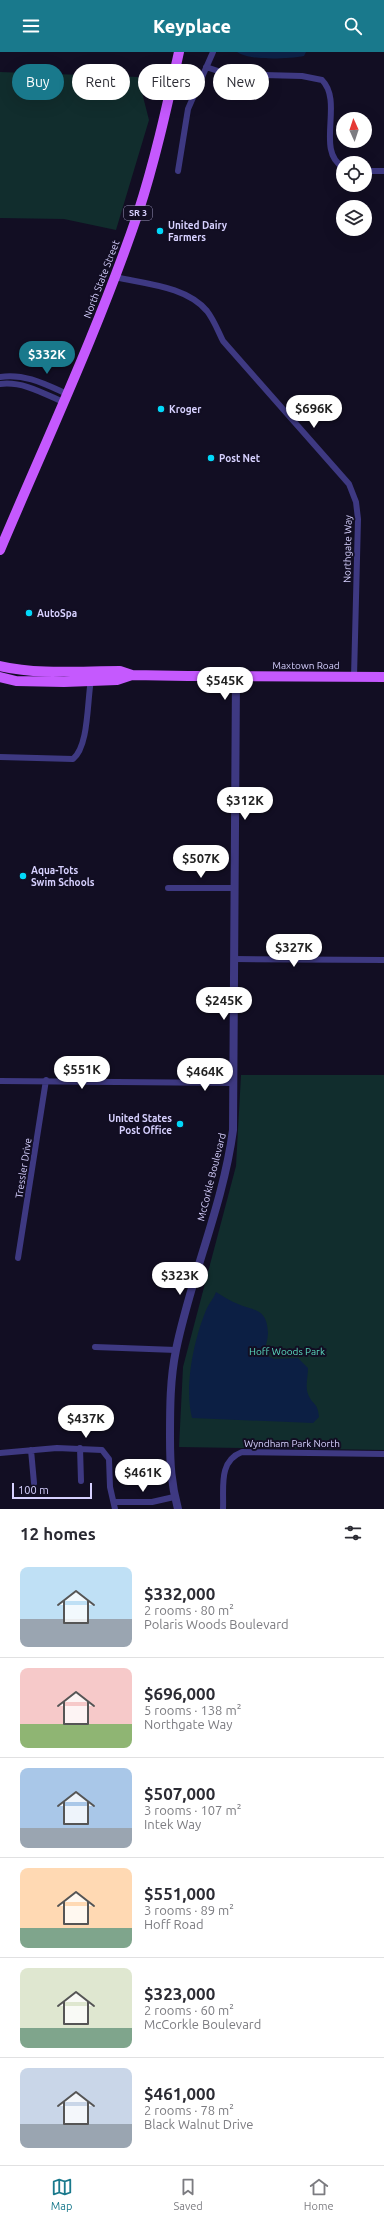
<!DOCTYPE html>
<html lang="en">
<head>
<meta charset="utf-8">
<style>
  :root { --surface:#fff; --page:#f7f7f7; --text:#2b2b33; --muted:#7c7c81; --line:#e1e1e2; --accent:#19798c }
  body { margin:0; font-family:Ubuntu,sans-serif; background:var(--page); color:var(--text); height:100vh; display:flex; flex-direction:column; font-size:15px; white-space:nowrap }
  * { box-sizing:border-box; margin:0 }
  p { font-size:13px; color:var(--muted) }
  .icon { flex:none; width:22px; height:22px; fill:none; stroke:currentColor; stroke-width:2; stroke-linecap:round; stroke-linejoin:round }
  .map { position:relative; height:1457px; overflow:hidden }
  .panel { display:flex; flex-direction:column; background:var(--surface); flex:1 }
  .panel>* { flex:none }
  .banner { position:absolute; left:12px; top:12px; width:360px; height:36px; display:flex; gap:8px }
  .needle { width:26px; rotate:357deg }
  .controls { position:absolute; left:336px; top:60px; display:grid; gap:8px }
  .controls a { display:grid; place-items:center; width:36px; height:36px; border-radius:50%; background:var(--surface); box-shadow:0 4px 16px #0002; font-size:20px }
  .scale { position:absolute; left:12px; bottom:10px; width:80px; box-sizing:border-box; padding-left:4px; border:2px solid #d7d1ff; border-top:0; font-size:11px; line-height:14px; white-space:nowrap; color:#d7d1ff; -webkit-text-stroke:3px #120e23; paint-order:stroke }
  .price { position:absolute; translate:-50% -34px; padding:0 9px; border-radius:14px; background:#fff; color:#222; font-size:13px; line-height:26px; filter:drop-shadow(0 1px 2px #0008) }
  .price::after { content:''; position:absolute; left:50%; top:24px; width:12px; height:9px; margin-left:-6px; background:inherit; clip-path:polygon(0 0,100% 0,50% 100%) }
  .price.selected { background:var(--accent); color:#fff }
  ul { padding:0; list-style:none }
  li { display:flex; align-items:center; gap:12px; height:100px; padding:0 20px }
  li+li { border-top:1px solid var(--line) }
  li span { display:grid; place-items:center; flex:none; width:112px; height:80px; border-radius:8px; color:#555 }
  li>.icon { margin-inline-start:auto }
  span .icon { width:48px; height:48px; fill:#fffc; stroke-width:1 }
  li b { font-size:17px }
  h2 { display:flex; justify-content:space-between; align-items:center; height:48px; padding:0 20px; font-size:17px }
  .tag { padding:0 14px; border-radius:18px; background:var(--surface); box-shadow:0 4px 16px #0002; font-size:14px; line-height:36px }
  .tag.selected { background:var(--accent); color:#fff }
  header { display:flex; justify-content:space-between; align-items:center; height:52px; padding:0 20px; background:var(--accent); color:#fff; font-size:18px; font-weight:800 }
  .tabs { display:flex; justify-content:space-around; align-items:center; height:56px; border-top:1px solid var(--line); background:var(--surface); font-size:11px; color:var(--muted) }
  .tabs a { display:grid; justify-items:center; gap:2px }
  .tabs .selected { color:var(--accent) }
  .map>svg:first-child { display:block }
  .green { fill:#112d2d }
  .water { fill:#0c1f44 }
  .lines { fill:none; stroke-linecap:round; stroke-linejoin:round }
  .minor { stroke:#3e3982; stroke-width:6 }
  .tertiary { stroke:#3e3982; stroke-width:8 }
  .primary { stroke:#c559fe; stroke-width:10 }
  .poi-dot { fill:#02d8f9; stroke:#120e23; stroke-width:1.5 }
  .labels { text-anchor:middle; stroke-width:4; stroke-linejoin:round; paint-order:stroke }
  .shield { fill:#120e23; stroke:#9c96bd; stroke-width:1 }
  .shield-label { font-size:9px; font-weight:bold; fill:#d7d1ff }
  .poi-label { font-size:10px; font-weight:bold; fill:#d7d1ff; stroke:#120e23; text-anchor:start }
  .street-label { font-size:10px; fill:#d7d1ff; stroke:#120e23 }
  .park-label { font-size:10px; fill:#5ddec2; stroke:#120e23 }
</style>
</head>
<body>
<header><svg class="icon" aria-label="menu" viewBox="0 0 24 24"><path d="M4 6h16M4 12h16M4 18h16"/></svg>Keyplace<svg class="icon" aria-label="search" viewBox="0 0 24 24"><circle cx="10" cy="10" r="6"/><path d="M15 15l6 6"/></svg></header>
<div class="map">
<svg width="384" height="1457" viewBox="0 0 384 1457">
  <rect width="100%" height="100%" fill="#120e23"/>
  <path class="green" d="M0 20 138 25 149 68 116 178 64 167 0 166Z
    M241 1023H384V1398L179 1395 183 1315 236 1114Z"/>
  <path class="water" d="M237 0H306L304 4C288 7 250 9 237 0Z
    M216 1240C223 1244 230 1249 238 1252 254 1259 267 1256 268 1281 268 1289 264 1294 266 1303L274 1307 298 1306 308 1316C308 1325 305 1334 308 1342 312 1353 318 1350 319 1365L313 1371 192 1366C184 1334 194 1286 207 1256 210 1250 214 1246 216 1240Z"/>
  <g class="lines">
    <path class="minor" d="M206 15 227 22 302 24 322 28C344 50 315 99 343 115
      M178 119 188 57 213 0
      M365 119H384
      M115 225C145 232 186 234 207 259 214 268 218 279 223 289L349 432 356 450 358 467 354 625
      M0 325C24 321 45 332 67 342
      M0 332C22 329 43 341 63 350
      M0 705 73 707C89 694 87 649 91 628
      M168 836H235
      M235 907 384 908
      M0 1029 234 1031
      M18 1206 46 1028
      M95 1295 176 1298
      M80 1396 81 1429
      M31 1398 34 1431
      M0 1401 57 1396 102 1398 109 1407 110 1435 115 1457
      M114 1450H152L174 1445
      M223 1457C224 1436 218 1409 242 1400L384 1402"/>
    <path class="tertiary" d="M178 1457C171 1431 170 1412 170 1385 170 1356 170 1327 176 1298 191 1224 223 1153 233 1078L236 624"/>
    <path class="primary" d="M0 498C47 387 99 276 138 161 155 109 167 54 179 0
      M0 614C39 623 80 619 120 619L132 623 188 624 384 625
      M0 625 16 629 64 630 117 628 132 623"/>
  </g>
  <g class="poi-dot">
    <circle cx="160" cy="179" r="4"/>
    <circle cx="161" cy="357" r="4"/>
    <circle cx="211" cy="406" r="4"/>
    <circle cx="29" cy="561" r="4"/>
    <circle cx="23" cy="824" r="4"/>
    <circle cx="180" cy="1072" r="4"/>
  </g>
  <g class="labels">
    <rect class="shield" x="124" y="154" width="28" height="14" rx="3"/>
    <g class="shield-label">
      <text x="138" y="164">SR 3</text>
    </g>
    <g class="poi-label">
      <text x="168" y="177">United Dairy<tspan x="168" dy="12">Farmers</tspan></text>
      <text x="169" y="361">Kroger</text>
      <text x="219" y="410">Post Net</text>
      <text x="37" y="565">AutoSpa</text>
      <text x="31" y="822">Aqua-Tots<tspan x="31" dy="12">Swim Schools</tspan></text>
      <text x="172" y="1070" text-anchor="end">United States<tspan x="172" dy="12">Post Office</tspan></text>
    </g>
    <g class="street-label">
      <text transform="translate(101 227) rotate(-69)" y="4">North State Street</text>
      <text transform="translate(347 497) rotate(-89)" y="4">Northgate Way</text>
      <text x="306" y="617">Maxtown Road</text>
      <text transform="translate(23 1116) rotate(-81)" y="4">Tressler Drive</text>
      <text transform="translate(211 1125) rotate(-76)" y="4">McCorkle Boulevard</text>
      <text x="292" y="1395">Wyndham Park North</text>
    </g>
    <g class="park-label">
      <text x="287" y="1303">Hoff Woods Park</text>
    </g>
  </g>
</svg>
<div class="controls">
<a><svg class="needle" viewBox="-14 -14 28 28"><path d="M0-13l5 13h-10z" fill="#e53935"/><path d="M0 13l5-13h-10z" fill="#7c7c81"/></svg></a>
<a><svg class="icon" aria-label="locate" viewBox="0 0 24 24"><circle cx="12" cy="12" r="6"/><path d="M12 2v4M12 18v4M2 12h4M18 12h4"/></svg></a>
<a><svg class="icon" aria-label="layers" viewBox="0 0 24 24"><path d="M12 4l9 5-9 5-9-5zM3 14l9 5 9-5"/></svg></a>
</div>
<div class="scale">100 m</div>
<b class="price selected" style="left:47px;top:323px">$332K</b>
<b class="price" style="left:314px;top:377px">$696K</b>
<b class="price" style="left:225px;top:649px">$545K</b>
<b class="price" style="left:245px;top:769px">$312K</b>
<b class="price" style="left:201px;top:827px">$507K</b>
<b class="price" style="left:294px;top:916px">$327K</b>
<b class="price" style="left:224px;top:969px">$245K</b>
<b class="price" style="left:82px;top:1038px">$551K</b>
<b class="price" style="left:205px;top:1040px">$464K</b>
<b class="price" style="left:180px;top:1244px">$323K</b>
<b class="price" style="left:86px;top:1387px">$437K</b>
<b class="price" style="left:143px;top:1441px">$461K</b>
<div class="banner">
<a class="tag selected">Buy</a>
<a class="tag">Rent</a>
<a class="tag">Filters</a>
<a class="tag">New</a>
</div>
</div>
<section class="panel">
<h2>12 homes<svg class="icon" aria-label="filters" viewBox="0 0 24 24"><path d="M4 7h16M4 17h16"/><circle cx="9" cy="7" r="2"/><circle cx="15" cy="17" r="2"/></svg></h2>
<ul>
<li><span style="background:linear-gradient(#bfe0f5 65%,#9aa5b1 0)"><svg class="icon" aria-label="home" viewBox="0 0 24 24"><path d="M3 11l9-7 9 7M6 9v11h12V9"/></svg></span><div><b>$332,000</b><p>2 rooms · 80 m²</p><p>Polaris Woods Boulevard</p></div></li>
<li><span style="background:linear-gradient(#f6c9c9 70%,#8fb573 0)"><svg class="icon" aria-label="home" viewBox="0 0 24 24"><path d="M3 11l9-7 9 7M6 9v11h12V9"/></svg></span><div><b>$696,000</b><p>5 rooms · 138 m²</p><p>Northgate Way</p></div></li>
<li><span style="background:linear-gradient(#a9c7e8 75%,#9aa5b1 0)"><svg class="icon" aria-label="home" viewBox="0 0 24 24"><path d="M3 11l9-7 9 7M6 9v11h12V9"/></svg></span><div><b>$507,000</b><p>3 rooms · 107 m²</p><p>Intek Way</p></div></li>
<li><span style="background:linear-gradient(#ffd9b3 75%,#7fa58c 0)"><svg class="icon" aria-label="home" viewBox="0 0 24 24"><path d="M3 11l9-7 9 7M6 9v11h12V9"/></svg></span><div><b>$551,000</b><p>3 rooms · 89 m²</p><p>Hoff Road</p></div></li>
<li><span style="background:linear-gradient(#dfe7d0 75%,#7fa58c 0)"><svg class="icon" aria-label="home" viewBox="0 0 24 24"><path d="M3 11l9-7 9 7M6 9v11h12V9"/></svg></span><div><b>$323,000</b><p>2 rooms · 60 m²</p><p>McCorkle Boulevard</p></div></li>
<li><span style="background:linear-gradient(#c9d6e8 70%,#9aa5b1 0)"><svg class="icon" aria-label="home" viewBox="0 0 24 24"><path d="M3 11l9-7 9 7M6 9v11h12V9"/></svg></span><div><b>$461,000</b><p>2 rooms · 78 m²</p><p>Black Walnut Drive</p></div></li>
</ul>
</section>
<nav class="tabs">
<a class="selected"><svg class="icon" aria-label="map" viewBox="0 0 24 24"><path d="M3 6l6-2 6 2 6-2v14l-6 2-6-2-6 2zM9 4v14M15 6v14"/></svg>Map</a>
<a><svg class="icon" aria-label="saved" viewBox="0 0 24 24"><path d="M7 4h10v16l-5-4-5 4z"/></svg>Saved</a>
<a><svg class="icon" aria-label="home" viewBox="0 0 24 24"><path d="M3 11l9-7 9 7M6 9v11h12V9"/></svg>Home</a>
</nav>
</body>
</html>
